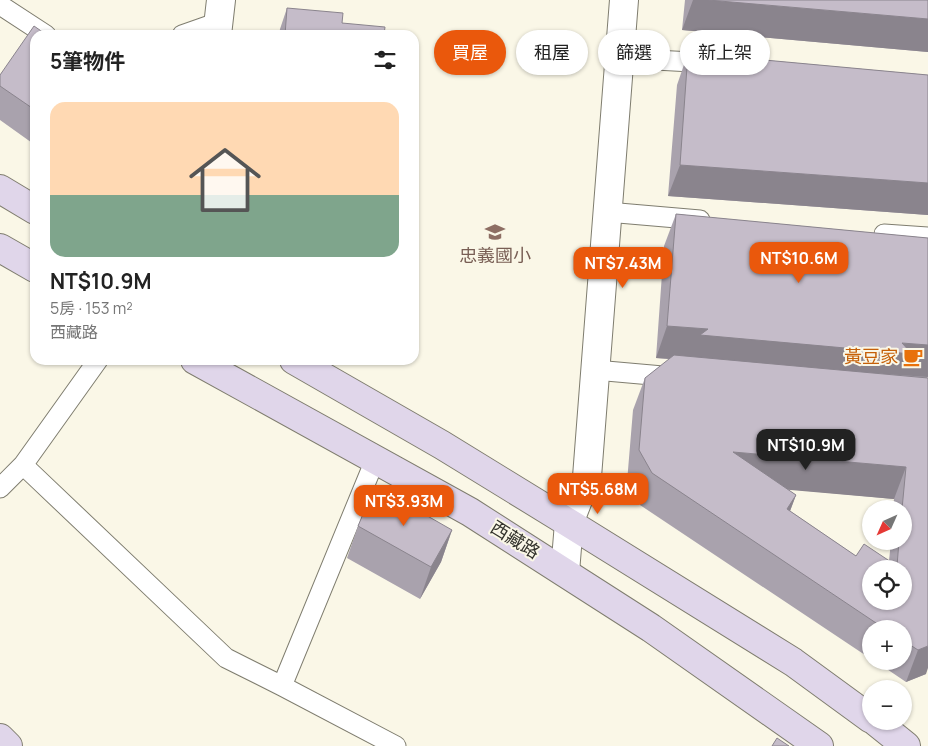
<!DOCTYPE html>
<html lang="zh-TW">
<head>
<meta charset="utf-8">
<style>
  :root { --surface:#fff; --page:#f2f2f2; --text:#222; --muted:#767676; --accent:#ea580c }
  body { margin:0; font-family:Manrope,"Noto Sans TC",sans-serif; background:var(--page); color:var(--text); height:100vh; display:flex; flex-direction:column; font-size:19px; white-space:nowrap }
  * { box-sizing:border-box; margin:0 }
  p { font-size:16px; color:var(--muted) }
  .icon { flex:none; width:28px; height:28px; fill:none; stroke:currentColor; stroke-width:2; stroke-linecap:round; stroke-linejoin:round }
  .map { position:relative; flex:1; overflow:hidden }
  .drawer { position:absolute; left:30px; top:30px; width:389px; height:335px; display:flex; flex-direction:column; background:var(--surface); border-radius:15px; box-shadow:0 1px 4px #0004 }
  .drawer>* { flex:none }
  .hud { position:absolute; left:434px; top:30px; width:419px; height:45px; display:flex; gap:10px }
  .needle { width:32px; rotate:225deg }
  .fabs { position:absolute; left:862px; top:500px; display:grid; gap:10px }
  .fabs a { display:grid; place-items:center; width:50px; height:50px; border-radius:50%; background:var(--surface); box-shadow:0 1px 4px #0004; font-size:25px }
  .price { position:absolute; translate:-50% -42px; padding:0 11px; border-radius:10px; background:var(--accent); color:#fff; font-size:16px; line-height:32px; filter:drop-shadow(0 1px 2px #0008) }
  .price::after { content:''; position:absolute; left:50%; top:30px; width:15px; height:11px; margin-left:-8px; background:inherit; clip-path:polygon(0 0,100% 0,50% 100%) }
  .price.current { background:#222; color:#fff }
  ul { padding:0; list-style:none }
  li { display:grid; align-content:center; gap:10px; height:265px; padding:0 20px }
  li span { display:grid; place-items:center; height:155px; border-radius:15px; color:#555 }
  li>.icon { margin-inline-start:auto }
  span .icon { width:90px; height:90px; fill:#fffc; stroke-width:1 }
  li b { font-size:21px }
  h2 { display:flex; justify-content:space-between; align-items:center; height:60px; padding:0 20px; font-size:21px }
  .tag { padding:0 18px; border-radius:22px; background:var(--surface); box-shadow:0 1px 4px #0004; font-size:18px; line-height:45px }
  .tag.current { background:var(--accent); color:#fff }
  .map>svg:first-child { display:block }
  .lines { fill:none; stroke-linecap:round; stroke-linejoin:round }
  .lane-casing { stroke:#7f7d6f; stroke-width:21 }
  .street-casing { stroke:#7f7d6f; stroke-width:30 }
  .secondary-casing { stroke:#7f7d6f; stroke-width:30 }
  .lane { stroke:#fff; stroke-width:19 }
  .street { stroke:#fff; stroke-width:28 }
  .secondary { stroke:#e0d6ea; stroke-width:28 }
  .wall { fill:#a9a2ad; fill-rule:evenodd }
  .shaded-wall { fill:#8a848d }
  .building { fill:#c5bcc9; stroke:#8a848d; fill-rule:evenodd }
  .labels { text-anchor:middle; stroke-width:4; stroke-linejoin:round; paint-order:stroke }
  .education-label { font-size:18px; fill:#785e54; stroke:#faf7e7 }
  .food-label { font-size:18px; fill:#c56008; stroke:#faf7e7; text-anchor:end }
  .street-label { font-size:18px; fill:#33322c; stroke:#faf7e7 }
</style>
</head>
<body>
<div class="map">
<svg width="928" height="746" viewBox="0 0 928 746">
  <rect width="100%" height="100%" fill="#faf7e7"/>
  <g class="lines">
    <defs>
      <path id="lane" d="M0 5 46 35
        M182 35 219 22
        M619 58 710 63
        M607 212 700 220
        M884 234 928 237
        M595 370 674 377
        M23 465 226 658 282 686 396 746
        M0 488 23 465 98 360
        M282 686 375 460"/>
      <path id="street" d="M217 35 221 0
        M565 572 569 523 587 477 624 0"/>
      <path id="secondary" d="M0 189 35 210
        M0 248 35 268
        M195 360 470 512 651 628 819 746
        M294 360 442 445 569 523 793 662 871 719
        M875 721 906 746
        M0 738 8 746"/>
    </defs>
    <use href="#lane" class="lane-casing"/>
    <use href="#street" class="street-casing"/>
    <use href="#secondary" class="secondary-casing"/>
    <use href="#lane" class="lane"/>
    <use href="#street" class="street"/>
    <use href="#secondary" class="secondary"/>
  </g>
  <path class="wall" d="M685 0H928V52L682 30Z
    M287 8 342 23 384 35H279L280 29Z
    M35 35V145L0 120V75Z
    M688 53 928 75V215L668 196 677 85Z
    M676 214 928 238 926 674 906 682 875 661H904V629H871V659L640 505 627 482 633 410 645 378 670 359 656 358 664 246ZM787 489 894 499 893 509H904V541H891L889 561 856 556 790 511 796 495Z
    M358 526 452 530 441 562 420 599 347 558Z"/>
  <path class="shaded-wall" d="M693 0H708L928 19V52L682 30Z
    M680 165 928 183V215L668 196Z
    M667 326 928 345V377L656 358Z
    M733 452 906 467 894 499 721 484Z
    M796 495 784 527 787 509Z
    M452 530 441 562 420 599 431 567Z
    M928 646V668L926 674 906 682 918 650Z"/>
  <path class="building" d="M708 0H928V19Z
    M287 8 343 13 342 23 385 27 384 35H285Z
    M34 26 47 35H35V110L0 86V75Z
    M688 53 928 75V183L680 165Z
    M676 214 928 238V345L902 343 912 354 700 335 708 329 667 326Z
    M674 355 928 378V646L918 650 904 641V629H885L652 473 639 450 645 378ZM733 452 906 467 902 509H904V541H899L897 566 864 544 856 556 787 509 796 495ZM871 569H904V601H871Z
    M375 486 452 530 431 567 358 526Z
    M777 738 789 746H772Z"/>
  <defs>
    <symbol id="school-bare" viewBox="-9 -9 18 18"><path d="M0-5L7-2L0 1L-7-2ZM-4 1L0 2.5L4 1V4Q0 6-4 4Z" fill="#8d6e63" stroke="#faf7e7" stroke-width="2.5" paint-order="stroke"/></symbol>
    <symbol id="cafe-bare" viewBox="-9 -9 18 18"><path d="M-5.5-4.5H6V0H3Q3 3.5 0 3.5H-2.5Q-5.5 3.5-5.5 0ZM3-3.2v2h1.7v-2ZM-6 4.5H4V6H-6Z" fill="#e8710a" stroke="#faf7e7" stroke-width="2.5" paint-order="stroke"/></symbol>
  </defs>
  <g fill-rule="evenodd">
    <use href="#school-bare" x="481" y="218" width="28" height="28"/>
    <use href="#cafe-bare" x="899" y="343" width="28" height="28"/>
  </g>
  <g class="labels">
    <g class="education-label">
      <text x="495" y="262">忠義國小</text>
    </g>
    <g class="food-label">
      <text x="898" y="363">黃豆家</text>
    </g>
    <g class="street-label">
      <text transform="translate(515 540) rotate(32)" y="6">西藏路</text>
    </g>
  </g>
</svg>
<div class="fabs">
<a><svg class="needle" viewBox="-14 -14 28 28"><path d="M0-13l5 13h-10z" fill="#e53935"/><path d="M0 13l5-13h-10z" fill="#767676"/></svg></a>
<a><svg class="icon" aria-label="locate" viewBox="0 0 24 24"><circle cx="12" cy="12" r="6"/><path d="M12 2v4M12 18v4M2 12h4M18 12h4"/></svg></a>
<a>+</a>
<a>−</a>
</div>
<b class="price" style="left:799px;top:284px">NT$10.6M</b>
<b class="price" style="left:623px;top:289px">NT$7.43M</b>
<b class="price current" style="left:806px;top:471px">NT$10.9M</b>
<b class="price" style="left:598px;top:515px">NT$5.68M</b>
<b class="price" style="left:404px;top:527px">NT$3.93M</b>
<div class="hud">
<a class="tag current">買屋</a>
<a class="tag">租屋</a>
<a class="tag">篩選</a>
<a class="tag">新上架</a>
</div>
<section class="drawer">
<h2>5筆物件<svg class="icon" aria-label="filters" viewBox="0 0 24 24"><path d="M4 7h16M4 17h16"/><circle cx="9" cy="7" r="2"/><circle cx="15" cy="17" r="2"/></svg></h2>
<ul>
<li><span style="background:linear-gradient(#ffd9b3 60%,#7fa58c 0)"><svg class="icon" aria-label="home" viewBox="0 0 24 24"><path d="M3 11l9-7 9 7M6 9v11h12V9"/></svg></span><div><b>NT$10.9M</b><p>5房 · 153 m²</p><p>西藏路</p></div></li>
</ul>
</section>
</div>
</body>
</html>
